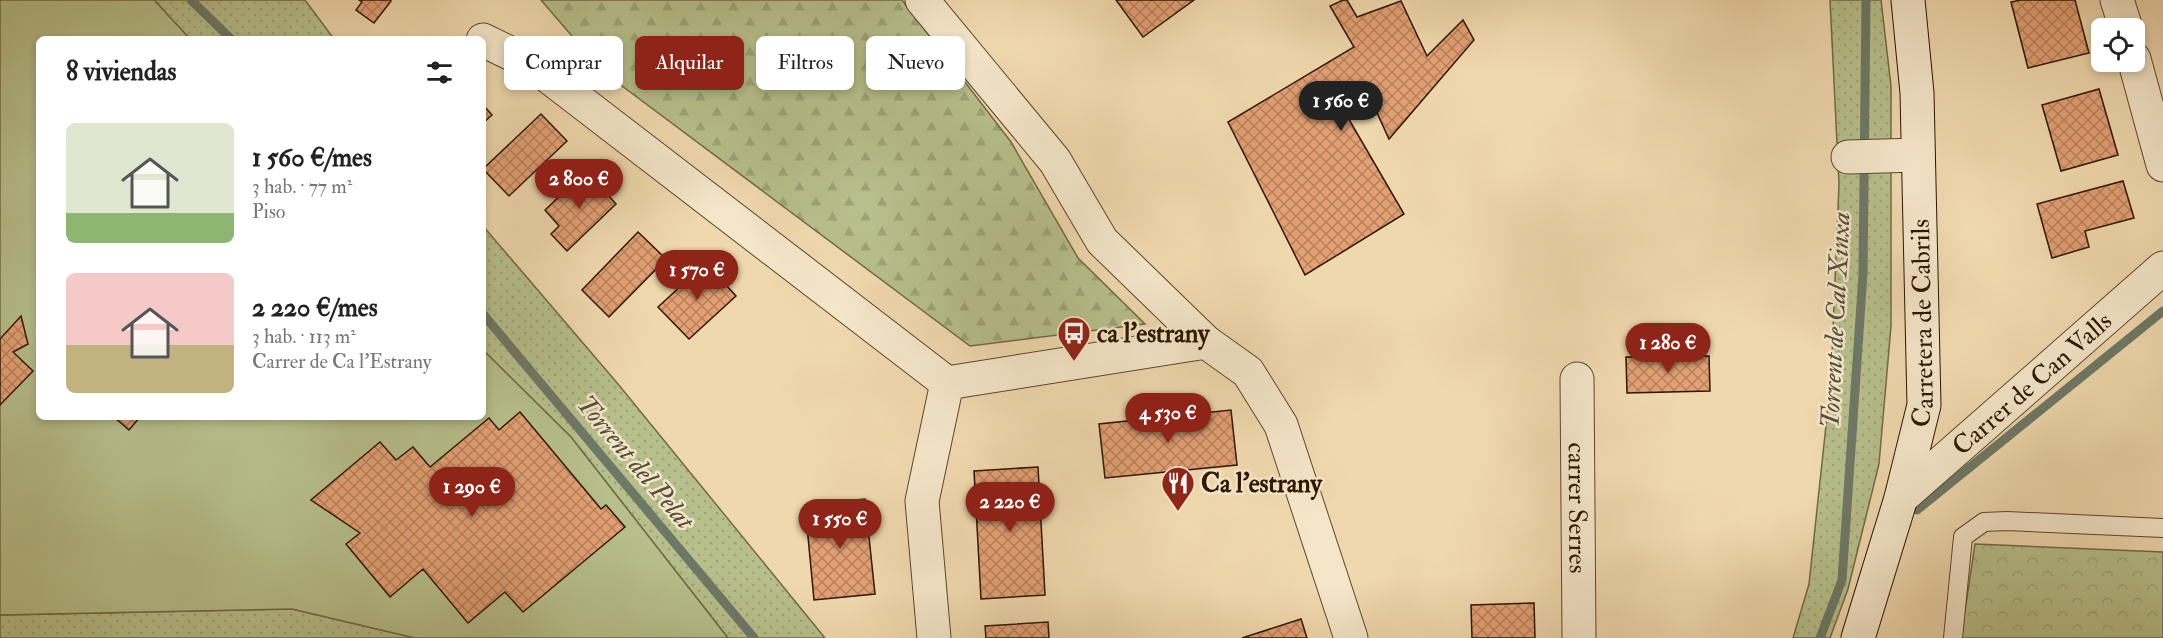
<!DOCTYPE html>
<html lang="es">
<head>
<meta charset="utf-8">
<style>
  :root { --surface:#fff; --page:#f2f2f2; --text:#222; --muted:#767676; --accent:#8f2418 }
  body { margin:0; font-family:"IM FELL Double Pica",serif; background:var(--page); color:var(--text); height:100vh; display:flex; flex-direction:column; font-size:22px; white-space:nowrap }
  * { box-sizing:border-box; margin:0 }
  p { font-size:20px; color:var(--muted) }
  .icon { flex:none; width:33px; height:33px; fill:none; stroke:currentColor; stroke-width:2; stroke-linecap:round; stroke-linejoin:round }
  .map { position:relative; flex:1; overflow:hidden }
  .drawer { position:absolute; left:36px; top:36px; width:450px; height:384px; display:flex; flex-direction:column; background:var(--surface); border-radius:9px; box-shadow:0 3px 9px #0003 }
  .drawer>* { flex:none }
  .guide { position:absolute; left:504px; top:36px; width:570px; height:54px; display:flex; gap:12px }
  .fabs { position:absolute; left:2091px; top:18px; display:grid; gap:12px }
  .fabs a { display:grid; place-items:center; width:54px; height:54px; border-radius:9px; background:var(--surface); box-shadow:0 3px 9px #0003; font-size:30px }
  .price { position:absolute; translate:-50% -51px; padding:0 14px; border-radius:21px; background:var(--accent); color:#fff; font-size:20px; line-height:39px; filter:drop-shadow(0 2px 3px #0008) }
  .price::after { content:''; position:absolute; left:50%; top:36px; width:18px; height:14px; margin-left:-9px; background:inherit; clip-path:polygon(0 0,100% 0,50% 100%) }
  .price.current { background:#222; color:#fff }
  ul { padding:0; list-style:none }
  li { display:flex; align-items:center; gap:18px; height:150px; padding:0 30px }
  li span { display:grid; place-items:center; flex:none; width:168px; height:120px; border-radius:9px; color:#555 }
  li>.icon { margin-inline-start:auto }
  span .icon { width:72px; height:72px; fill:#fffc; stroke-width:1 }
  li b { font-size:26px }
  h2 { display:flex; justify-content:space-between; align-items:center; height:72px; padding:0 30px; font-size:26px }
  .pill { padding:0 21px; border-radius:9px; background:var(--surface); box-shadow:0 3px 9px #0003; font-size:21px; line-height:54px }
  .pill.current { background:var(--accent); color:#fff }
  .map>svg:first-child { display:block }
  .grass { fill:url(#grass-dots); stroke:#726a46; stroke-width:1.5 }
  .forest { fill:url(#forest-firs); stroke:#726a46; stroke-width:1.5 }
  .park { fill:url(#park-crowns); stroke:#726a46; stroke-width:1.5 }
  .garden { fill:#b7bf8c; stroke:#726a46; stroke-width:1.5 }
  .lines { fill:none; stroke-linecap:round; stroke-linejoin:round }
  .stream { stroke:#6e7867; stroke-width:9 }
  .building { fill:url(#building-cross-hatch); stroke:#2d1500; stroke-width:1.5 }
  .lane-casing { stroke:#5e462c; stroke-width:20 }
  .street-casing { stroke:#5e462c; stroke-width:35 }
  .secondary-casing { stroke:#2d1500; stroke-width:35 }
  .lane { stroke:#f5e6ca; stroke-width:18 }
  .street { stroke:#f5e6ca; stroke-width:33 }
  .secondary { stroke:#f5e6ca; stroke-width:33 }
  .labels { text-anchor:middle; stroke-width:5; stroke-linejoin:round; paint-order:stroke }
  .street-label { font-size:26px; fill:#2d1500; stroke:#f5e6ca }
  .poi-label { font-size:26px; font-weight:bold; fill:#2d1500; stroke:#f5e6ca; text-anchor:start }
  .water-label { font-size:27px; font-style:italic; fill:#534f3c; stroke:#f5e6ca }
</style>
</head>
<body>
<div class="map">
<svg width="2163" height="638" viewBox="0 0 2163 638">
  <defs>
    <pattern id="grass-dots" width="8" height="8" patternUnits="userSpaceOnUse" patternTransform="scale(1.5)"><rect width="8" height="8" fill="#b7bf8c"/><path d="M2 2h.1M6 6h.1" fill="none" stroke="#9ea377" stroke-width="1.8" stroke-linecap="round"/></pattern>
    <pattern id="forest-firs" width="22" height="20" patternUnits="userSpaceOnUse" patternTransform="scale(1.5)"><rect width="22" height="20" fill="#b7bf8c"/><path d="M5 1l3.5 6h-7zM16 11l3.5 6h-7z" fill="#9ea377"/></pattern>
    <pattern id="park-crowns" width="20" height="18" patternUnits="userSpaceOnUse" patternTransform="scale(1.5)"><rect width="20" height="18" fill="#b7bf8c"/><path d="M2 6a3 3 0 1 1 6 0M12 15a3 3 0 1 1 6 0" fill="none" stroke="#9ea377"/></pattern>
    <pattern id="building-cross-hatch" width="8" height="8" patternUnits="userSpaceOnUse" patternTransform="scale(1.5)"><rect width="8" height="8" fill="#e3a074"/><path d="M0 0l8 8M0 8l8-8" fill="none" stroke="#b8815d"/></pattern>
  </defs>
  <rect width="100%" height="100%" fill="#f0d8ae"/>
  <filter id="stains"><feTurbulence type="fractalNoise" baseFrequency=".00333" numOctaves="4"/><feColorMatrix values="0 0 0 0 .2 0 0 0 0 .09 0 0 0 0 .02 0 0 0 .5 -.17"/></filter>
  <radialGradient id="worn" r=".72"><stop offset=".6" stop-color="#630" stop-opacity="0"/><stop offset="1" stop-color="#630" stop-opacity=".3"/></radialGradient>
  <path class="grass" d="M154 0H305L334 39H190Z
    M1830 0H1881L1891 86V326L1879 464 1848 589 1830 638H1793L1809 584 1831 379 1839 184Z
    M483 226 618 384 825 638H728L571 437 483 350Z
    M292 609 415 638H0V615Z"/>
  <path class="forest" d="M541 0H902L1011 142 1078 258 1145 324 970 346 602 71Z"/>
  <path class="park" d="M1975 544 2163 552V638H1961Z"/>
  <path class="garden" d="M0 0H154L190 39H39V417H483V350L571 437 728 638H415L292 609 0 615Z"/>
  <g class="lines">
    <path class="stream" d="M191 0 231 39
      M483 314 754 638
      M1917 510 2163 311
      M1820 638 1842 580 1863 274 1866 0"/>
  </g>
  <path class="building" d="M359 0H390L391 1 374 23 356 10 362 2Z
    M1116 0H1194L1143 37Z
    M1343 0H1347L1357 17 1401 1 1427 56 1463 20 1474 40 1389 139 1367 91 1340 104 1404 214 1305 275 1228 122 1354 47 1330 6Z
    M2021 0H2075L2089 53 2028 68 2011 2Z
    M2099 89 2118 155 2061 171 2042 105Z
    M483 105 492 115 483 123Z
    M541 114 567 141 509 196 483 169Z
    M586 171 616 204 567 251 551 234 559 226 545 210Z
    M2123 181 2134 218 2085 231 2089 247 2052 258 2037 204Z
    M638 232 666 259 609 317 582 290Z
    M706 263 736 296 689 339 658 307Z
    M21 316 28 344 13 352 33 371 0 405V339Z
    M1709 356 1710 391 1627 393 1626 357Z
    M1231 410 1237 465 1105 478 1099 424Z
    M520 412 601 509 606 505 625 527 523 612 505 592 468 623 423 569 390 597 346 544 360 533 311 500 380 442 396 460 413 447 430 467 489 418 499 430Z
    M114 417H140L129 430Z
    M1038 467 1045 595 981 599 974 471Z
    M865 499 875 594 814 600 805 505Z
    M1534 603 1535 638H1472L1471 605Z
    M1301 619 1307 638H1242Z
    M1048 622 1049 638H986L985 626Z"/>
  <g class="lines">
    <defs>
      <path id="lane" d="M1953 638 1963 537 1984 522 2007 521 2163 528"/>
      <g id="street">
        <path d="M922 0 1055 161 1102 241 1206 342 1248 372 1281 425 1351 638"/>
        <path d="M2117 0 2126 28"/>
        <path d="M483 40 532 64 947 383"/>
        <path d="M2134 59 2163 165"/>
        <path d="M1848 157 1918 155"/>
        <path id="s1" d="M1577 379 1579 638"/>
        <path id="s2" d="M1901 498 2163 268"/>
        <path d="M934 638 922 501 947 383 1206 342"/>
      </g>
      <g id="secondary">
        <path id="s3" d="M1858 638 1901 498 1924 405 1917 93 1908 0"/>
      </g>
    </defs>
    <use href="#lane" class="lane-casing"/>
    <use href="#street" class="street-casing"/>
    <use href="#secondary" class="secondary-casing"/>
    <use href="#lane" class="lane"/>
    <use href="#street" class="street"/>
    <use href="#secondary" class="secondary"/>
  </g>
  <defs>
    <symbol id="bus-pin" viewBox="-11 -11 22 30"><path d="M0 17L-7.5 6A9.5 9.5 0 1 1 7.5 6Z" fill="#8f2418" stroke="#f5e6ca"/><path d="M-5-6H5V4H4V6H2V4H-2V6H-4V4H-5ZM-3.5-4V0h7V-4ZM-3.5 1.2v1.5H-2V1.2ZM2 1.2v1.5H3.5V1.2Z" fill="#fff"/></symbol>
    <symbol id="restaurant-pin" viewBox="-11 -11 22 30"><path d="M0 17L-7.5 6A9.5 9.5 0 1 1 7.5 6Z" fill="#8f2418" stroke="#f5e6ca"/><path d="M-5-6h1v4h1v-4h1v4h1v-4h1v5L-1.5 .5V6h-2V.5L-5-1ZM5-6V6H3V1.5H1.5Q1.5-4 5-6Z" fill="#fff"/></symbol>
  </defs>
  <g fill-rule="evenodd">
    <use href="#bus-pin" x="1055" y="314" width="38" height="52"/>
    <use href="#restaurant-pin" x="1159" y="464" width="38" height="52"/>
  </g>
  <g class="labels">
    <g class="street-label">
      <text dy="9" stroke="none"><textPath href="#s3" startOffset="324">Carretera de Cabrils</textPath></text>
      <text dy="9" stroke="none"><textPath href="#s2" startOffset="174">Carrer de Can Valls</textPath></text>
      <text dy="9" stroke="none"><textPath href="#s1" startOffset="129">carrer Serres</textPath></text>
    </g>
    <g class="poi-label">
      <text x="1097" y="342">ca l'estrany</text>
      <text x="1201" y="492">Ca l'estrany</text>
    </g>
    <g class="water-label">
      <text transform="translate(1835 320) rotate(-87)" y="9">Torrent de Cal Xinxa</text>
      <text transform="translate(636 462) rotate(50)" y="9">Torrent del Pelat</text>
    </g>
  </g>
  <rect width="100%" height="100%" filter="url(#stains)"/>
  <rect width="100%" height="100%" fill="url(#worn)"/>
</svg>
<div class="fabs">
<a><svg class="icon" aria-label="locate" viewBox="0 0 24 24"><circle cx="12" cy="12" r="6"/><path d="M12 2v4M12 18v4M2 12h4M18 12h4"/></svg></a>
</div>
<b class="price current" style="left:1341px;top:132px">1 560 €</b>
<b class="price" style="left:579px;top:210px">2 800 €</b>
<b class="price" style="left:697px;top:301px">1 570 €</b>
<b class="price" style="left:1668px;top:374px">1 280 €</b>
<b class="price" style="left:1168px;top:444px">4 530 €</b>
<b class="price" style="left:472px;top:518px">1 290 €</b>
<b class="price" style="left:1010px;top:533px">2 220 €</b>
<b class="price" style="left:840px;top:550px">1 550 €</b>
<div class="guide">
<a class="pill">Comprar</a>
<a class="pill current">Alquilar</a>
<a class="pill">Filtros</a>
<a class="pill">Nuevo</a>
</div>
<section class="drawer">
<h2>8 viviendas<svg class="icon" aria-label="filters" viewBox="0 0 24 24"><path d="M4 7h16M4 17h16"/><circle cx="9" cy="7" r="2"/><circle cx="15" cy="17" r="2"/></svg></h2>
<ul>
<li><span style="background:linear-gradient(#dfe7d0 75%,#8fb573 0)"><svg class="icon" aria-label="home" viewBox="0 0 24 24"><path d="M3 11l9-7 9 7M6 9v11h12V9"/></svg></span><div><b>1 560 €/mes</b><p>3 hab. · 77 m²</p><p>Piso</p></div></li>
<li><span style="background:linear-gradient(#f6c9c9 60%,#c2b280 0)"><svg class="icon" aria-label="home" viewBox="0 0 24 24"><path d="M3 11l9-7 9 7M6 9v11h12V9"/></svg></span><div><b>2 220 €/mes</b><p>3 hab. · 113 m²</p><p>Carrer de Ca l'Estrany</p></div></li>
</ul>
</section>
</div>
</body>
</html>
